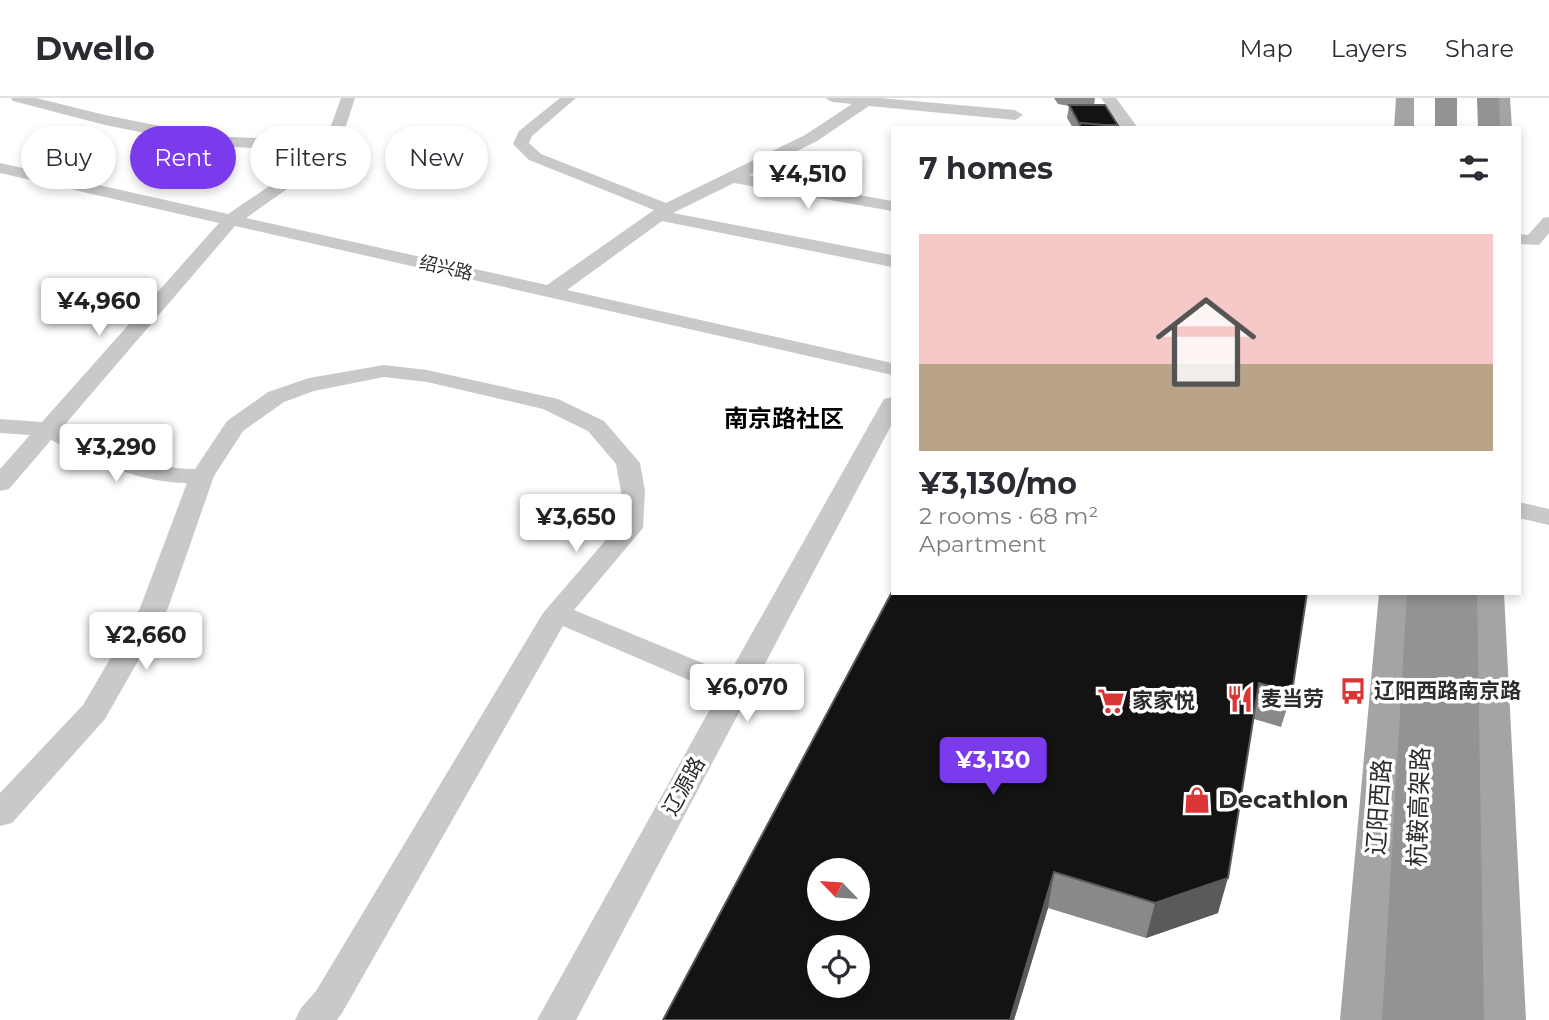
<!DOCTYPE html>
<html lang="en">
<head>
<meta charset="utf-8">
<style>
  :root { --surface:#fff; --page:#f2f2f3; --text:#2b2b33; --muted:#7c7c81; --line:#e1e1e2; --accent:#7c3aed }
  body { margin:0; font-family:Montserrat,"Noto Sans SC",sans-serif; background:var(--page); color:var(--text); height:100vh; display:flex; flex-direction:column; font-size:26px; white-space:nowrap }
  * { box-sizing:border-box; margin:0 }
  p { font-size:23px; color:var(--muted) }
  .icon { flex:none; width:38px; height:38px; fill:none; stroke:currentColor; stroke-width:2; stroke-linecap:round; stroke-linejoin:round }
  .map { position:relative; flex:1; overflow:hidden }
  .panel { position:absolute; left:891px; top:28px; width:630px; height:469px; display:flex; flex-direction:column; background:var(--surface); border-radius:0px; box-shadow:0 4px 10px #0003 }
  .panel>* { flex:none }
  .top-card { position:absolute; left:21px; top:28px; width:665px; height:63px; display:flex; gap:14px }
  .needle { width:46px; rotate:295deg }
  .controls { position:absolute; left:807px; top:760px; display:grid; gap:14px }
  .controls a { display:grid; place-items:center; width:63px; height:63px; border-radius:50%; background:var(--surface); box-shadow:0 4px 10px #0003; font-size:35px }
  .price { position:absolute; translate:-50% -60px; padding:0 16px; border-radius:7px; background:#fff; color:#222; font-size:23px; line-height:46px; filter:drop-shadow(0 2px 4px #0008) }
  .price::after { content:''; position:absolute; left:50%; top:42px; width:21px; height:16px; margin-left:-10px; background:inherit; clip-path:polygon(0 0,100% 0,50% 100%) }
  .price.current { background:var(--accent); color:#fff }
  ul { padding:0; list-style:none }
  li { display:grid; align-content:center; gap:14px; height:371px; padding:0 28px }
  li+li { border-top:2px solid var(--line) }
  li span { display:grid; place-items:center; height:217px; border-radius:0px; color:#555 }
  li>.icon { margin-inline-start:auto }
  span .icon { width:126px; height:126px; fill:#fffc; stroke-width:1 }
  li b { font-size:30px }
  h2 { display:flex; justify-content:space-between; align-items:center; height:84px; padding:0 28px; font-size:30px }
  .chip { padding:0 24px; border-radius:32px; background:var(--surface); box-shadow:0 4px 10px #0003; font-size:24px; line-height:63px }
  .chip.current { background:var(--accent); color:#fff }
  header { display:flex; align-items:center; gap:42px; box-sizing:border-box; height:98px; padding:0 35px; background:var(--surface); border-bottom:2px solid var(--line) }
  header strong { font-size:33px }
  nav { display:flex; gap:38px; margin-inline-start:auto; font-size:24px }
  .map>svg:first-child { display:block }
  .lines { fill:none; stroke-linecap:round; stroke-linejoin:round }
  .minor { fill:#c9c9c9; fill-rule:evenodd }
  .major { fill:#a4a4a4; fill-rule:evenodd }
  .highway { fill:#939393; fill-rule:evenodd }
  .wall { fill:#898989 }
  .shaded-wall { fill:#5a5a5a }
  .building { fill:#131313; stroke:#5a5a5a; stroke-width:2; fill-rule:evenodd }
  .labels { text-anchor:middle; stroke-width:7; stroke-linejoin:round; paint-order:stroke }
  .far-street-label { font-size:18px; fill:#2c2c2c; stroke:#fff }
  .poi-label { font-size:21px; font-weight:bold; fill:#2c2c2c; stroke:#fff; text-anchor:start }
  .street-label { font-size:21px; fill:#2c2c2c; stroke:#fff }
  .quarter-label { font-size:24px; font-weight:bold; fill:#000; stroke:#fff }
  .near-poi-label { font-size:24px; font-weight:bold; fill:#2c2c2c; stroke:#fff; text-anchor:start }
  .near-street-label { font-size:24px; fill:#2c2c2c; stroke:#fff }
</style>
</head>
<body>
<header>
<strong>Dwello</strong>
<nav><a>Map</a><a>Layers</a><a>Share</a></nav>
</header>
<div class="map">
<svg width="1549" height="922" viewBox="0 0 1549 922">
  <rect width="100%" height="100%" fill="#fff"/>
  <g class="lines">
    <path class="minor" d="M11 0H36L105 17 210 38 275 41 316 49 328 36 341 0H355L343 37 314 72 246 120 547 187 654 112 529 62 513 46 519 33 560 0H576L532 38 529 45 541 56 666 105 805 37 852 6 832 4 825 0H880L1015 12 1023 17 1015 22 869 8 817 43 749 77 892 103V113L734 85 673 115 892 157V169L662 123 567 192 892 265V277L235 128 62 330C103 351 147 371 195 371L227 323 268 294 309 280 384 267 427 272 558 301 604 323 640 365 645 393 643 430 574 512 729 576 881 306 884 301 892 299V326L576 922H537L719 595 563 528 342 915 337 922H295L301 910 316 893 543 515 617 429 621 393 616 366 588 333 543 311 427 284 384 279 314 293 284 304 243 333 214 378 168 510 105 621 12 725 0 728V695L83 607 140 510 187 385C141 385 92 363 51 342L9 391 0 393V371L30 337 0 335V321L42 324 219 125 0 75V65L228 116 302 66 309 58 275 51 210 48 105 27 13 3Z
      M1101 0H1116L1138 30H1122Z
      M1549 119V135L1539 147 1519 146V136L1528 137 1543 120Z
      M1519 404 1549 411V427L1519 420Z"/>
    <path class="major" d="M1396 0H1414V30H1394Z
      M1492 0H1510L1512 30H1492Z
      M1379 495H1413L1388 922H1340Z
      M1470 495H1504L1526 922H1478Z"/>
    <path class="highway" d="M1435 0H1457V30H1435Z
      M1477 0H1499L1500 30H1478Z
      M1407 495H1477L1484 922H1382Z"/>
  </g>
  <path class="wall" d="M1054 0H1095L1094 7 1118 27 1117 30H1073L1067 20 1069 8 1058 6Z
    M1307 495 1292 594 1281 629 1254 621 1218 815 1146 840 1048 810 1014 922H663Z"/>
  <path class="shaded-wall" d="M1054 774 1048 810 1014 922H1010Z
    M1228 780 1218 815 1146 840 1155 805Z"/>
  <path class="building" d="M1069 7H1105L1118 27H1104L1081 25 1080 27Z
    M1081 25 1115 28 1114 30H1079Z
    M892 494V495H1307L1292 594 1259 585 1228 780 1155 805 1054 774 1010 922H663ZM819 772H858V810H819ZM819 849H858V887H819Z"/>
  <defs>
    <symbol id="bus-bare" viewBox="-9 -9 18 18"><path d="M-5-6H5V4H4V6H2V4H-2V6H-4V4H-5ZM-3.5-4V0h7V-4ZM-3.5 1.2v1.5H-2V1.2ZM2 1.2v1.5H3.5V1.2Z" fill="#da3636" stroke="#fff" stroke-width="2.5" paint-order="stroke"/></symbol>
    <symbol id="restaurant-bare" viewBox="-9 -9 18 18"><path d="M-5-6h1v4h1v-4h1v4h1v-4h1v5L-1.5 .5V6h-2V.5L-5-1ZM5-6V6H3V1.5H1.5Q1.5-4 5-6Z" fill="#da3636" stroke="#fff" stroke-width="2.5" paint-order="stroke"/></symbol>
    <symbol id="supermarket-bare" viewBox="-9 -9 18 18"><path d="M-6-5.5h2.5l.6 2H6L4.5 2H-2.5L-4.4-4H-6ZM-1.5 3.2a1.3 1.3 0 1 0 .1 0ZM3 3.2a1.3 1.3 0 1 0 .1 0Z" fill="#da3636" stroke="#fff" stroke-width="2.5" paint-order="stroke"/></symbol>
    <symbol id="shop-bare" viewBox="-9 -9 18 18"><path d="M-5-2.5h2.3a2.7 3.5 0 0 1 5.4 0H5L5.5 6h-11ZM-1.5-2.5h3a1.5 2.3 0 0 0-3 0Z" fill="#da3636" stroke="#fff" stroke-width="2.5" paint-order="stroke"/></symbol>
  </defs>
  <g fill-rule="evenodd">
    <use href="#bus-bare" x="1334" y="574" width="38" height="38"/>
    <use href="#restaurant-bare" x="1221" y="582" width="38" height="38"/>
    <use href="#supermarket-bare" x="1092" y="584" width="38" height="38"/>
    <use href="#shop-bare" x="1178" y="683" width="38" height="38"/>
  </g>
  <g class="labels">
    <g class="far-street-label">
      <text transform="translate(446 170) rotate(13)" y="6">绍兴路</text>
    </g>
    <g class="poi-label">
      <text x="1374" y="600">辽阳西路南京路</text>
      <text x="1261" y="608">麦当劳</text>
      <text x="1132" y="610">家家悦</text>
    </g>
    <g class="street-label">
      <text transform="translate(684 688) rotate(-61)" y="7">辽源路</text>
    </g>
    <g class="quarter-label">
      <text x="784" y="329">南京路社区</text>
    </g>
    <g class="near-poi-label">
      <text x="1218" y="710">Decathlon</text>
    </g>
    <g class="near-street-label">
      <text transform="translate(1379 709) rotate(-86)" y="8">辽阳西路</text>
      <text transform="translate(1419 709) rotate(-88)" y="8">杭鞍高架路</text>
    </g>
  </g>
</svg>
<div class="controls">
<a><svg class="needle" viewBox="-14 -14 28 28"><path d="M0-13l5 13h-10z" fill="#e53935"/><path d="M0 13l5-13h-10z" fill="#7c7c81"/></svg></a>
<a><svg class="icon" aria-label="locate" viewBox="0 0 24 24"><circle cx="12" cy="12" r="6"/><path d="M12 2v4M12 18v4M2 12h4M18 12h4"/></svg></a>
</div>
<b class="price" style="left:808px;top:113px">¥4,510</b>
<b class="price" style="left:99px;top:240px">¥4,960</b>
<b class="price" style="left:116px;top:386px">¥3,290</b>
<b class="price" style="left:576px;top:456px">¥3,650</b>
<b class="price" style="left:146px;top:574px">¥2,660</b>
<b class="price" style="left:747px;top:626px">¥6,070</b>
<b class="price current" style="left:993px;top:699px">¥3,130</b>
<div class="top-card">
<a class="chip">Buy</a>
<a class="chip current">Rent</a>
<a class="chip">Filters</a>
<a class="chip">New</a>
</div>
<section class="panel">
<h2>7 homes<svg class="icon" aria-label="filters" viewBox="0 0 24 24"><path d="M4 7h16M4 17h16"/><circle cx="9" cy="7" r="2"/><circle cx="15" cy="17" r="2"/></svg></h2>
<ul>
<li><span style="background:linear-gradient(#f6c9c9 60%,#b9a48a 0)"><svg class="icon" aria-label="home" viewBox="0 0 24 24"><path d="M3 11l9-7 9 7M6 9v11h12V9"/></svg></span><div><b>¥3,130/mo</b><p>2 rooms · 68 m²</p><p>Apartment</p></div></li>
</ul>
</section>
</div>
</body>
</html>
